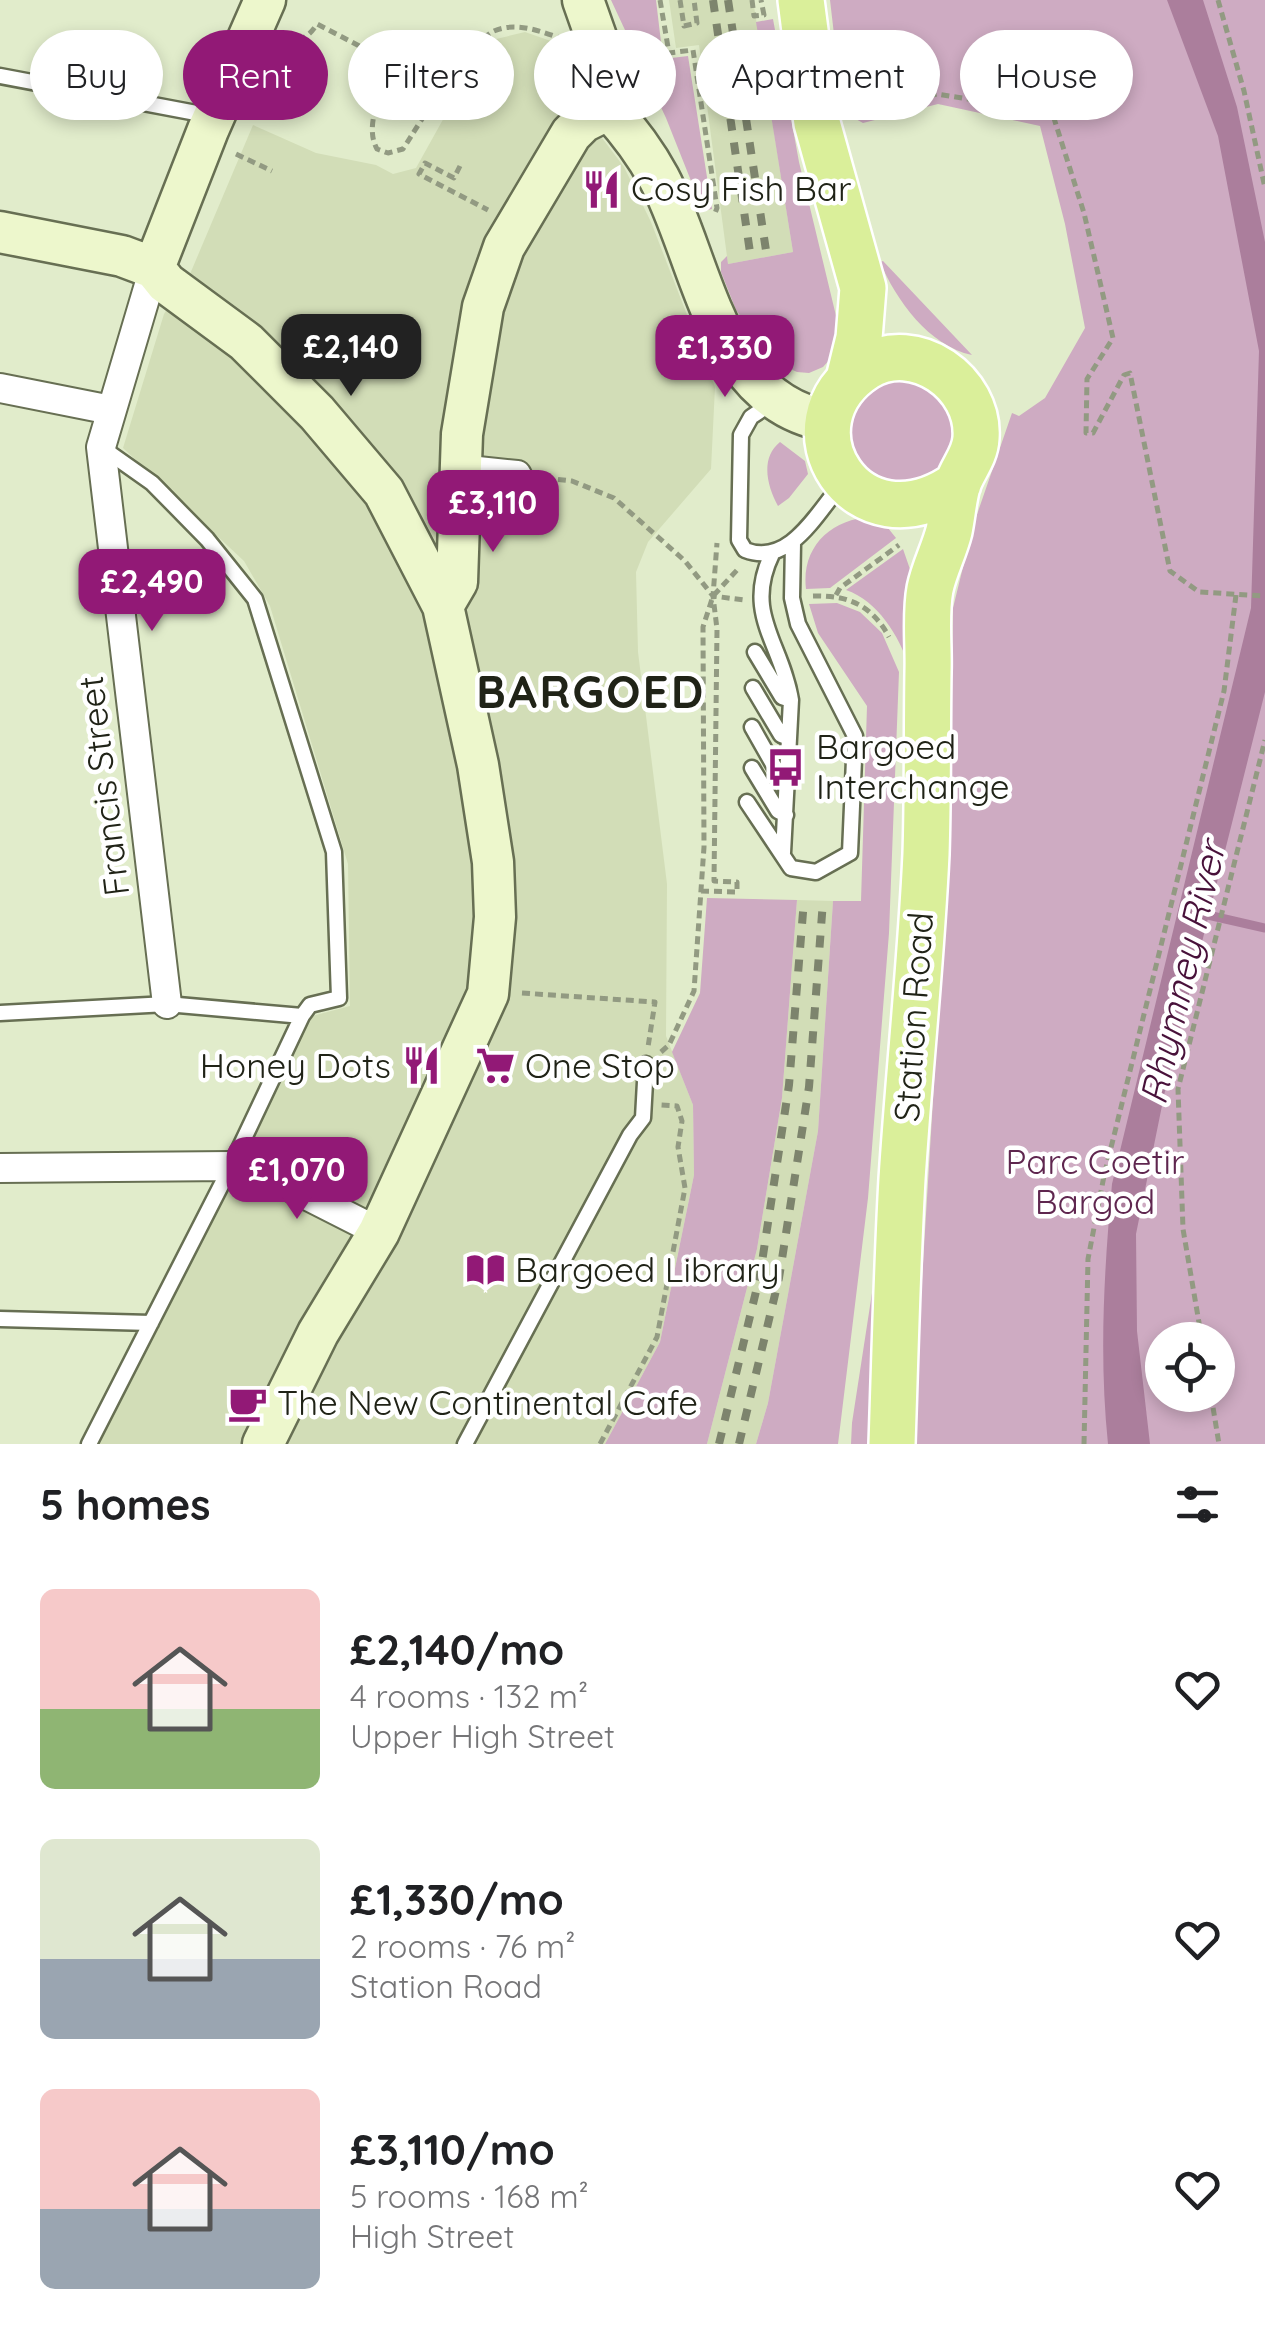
<!DOCTYPE html>
<html lang="en">
<head>
<meta charset="utf-8">
<style>
  :root { --surface:#fff; --page:#f2f2f2; --text:#202124; --muted:#757577; --accent:#921976 }
  body { margin:0; font-family:Quicksand,sans-serif; background:var(--page); color:var(--text); height:100vh; display:flex; flex-direction:column; font-size:38px; white-space:nowrap }
  * { box-sizing:border-box; margin:0 }
  p { font-size:32px; color:var(--muted) }
  .icon { flex:none; width:55px; height:55px; fill:none; stroke:currentColor; stroke-width:2; stroke-linecap:round; stroke-linejoin:round }
  .map { position:relative; height:1444px; overflow:hidden }
  .sheet { display:flex; flex-direction:column; background:var(--surface); flex:1 }
  .sheet>* { flex:none }
  .top-card { position:absolute; left:30px; top:30px; width:1205px; height:90px; display:flex; gap:20px }
  .tools { position:absolute; left:1145px; top:1322px; display:grid; gap:20px }
  .tools a { display:grid; place-items:center; width:90px; height:90px; border-radius:50%; background:var(--surface); box-shadow:0 5px 15px #0003; font-size:50px }
  .price { position:absolute; translate:-50% -85px; padding:0 22px; border-radius:20px; background:var(--accent); color:#fff; font-size:32px; line-height:65px; filter:drop-shadow(0 2px 5px #0008) }
  .price::after { content:''; position:absolute; left:50%; top:60px; width:30px; height:22px; margin-left:-15px; background:inherit; clip-path:polygon(0 0,100% 0,50% 100%) }
  .price.active { background:#222; color:#fff }
  ul { padding:0; list-style:none }
  li { display:flex; align-items:center; gap:30px; height:250px; padding:0 40px }
  li span { display:grid; place-items:center; flex:none; width:280px; height:200px; border-radius:15px; color:#555 }
  li>.icon { margin-inline-start:auto }
  span .icon { width:120px; height:120px; fill:#fffc; stroke-width:1 }
  li b { font-size:42px }
  h2 { display:flex; justify-content:space-between; align-items:center; height:120px; padding:0 40px; font-size:42px }
  .pill { padding:0 35px; border-radius:45px; background:var(--surface); box-shadow:0 5px 15px #0003; font-size:35px; line-height:90px }
  .pill.active { background:var(--accent); color:#fff }
  .map>svg:first-child { display:block }
  .built { fill:#d2ddb7 }
  .green { fill:#ceabc2; fill-rule:evenodd }
  .water { fill:#ab7e9c }
  .lines { fill:none; stroke-linecap:round; stroke-linejoin:round }
  .stream { stroke:#ab7e9c; stroke-width:9 }
  .lane-casing { stroke:#676f53; stroke-width:19 }
  .street-casing { stroke:#676f53; stroke-width:32 }
  .secondary-casing { stroke:#676f53; stroke-width:45 }
  .primary-casing { stroke:#fff; stroke-width:50 }
  .path { stroke:#929a82; stroke-width:5; stroke-dasharray:8 5; stroke-linecap:butt }
  .lane { stroke:#fff; stroke-width:14 }
  .street { stroke:#fff; stroke-width:28 }
  .secondary { stroke:#edf7cc; stroke-width:40 }
  .primary { stroke:#daef9a; stroke-width:45 }
  .rail { stroke:#7d846d; stroke-width:8; stroke-dasharray:12 12; stroke-linecap:butt }
  .labels { text-anchor:middle; stroke-width:9; stroke-linejoin:round; paint-order:stroke }
  .poi-label { font-size:35px; fill:#202317; stroke:#fff; text-anchor:start }
  .street-label { font-size:35px; fill:#202317; stroke:#fff }
  .park-label { font-size:35px; fill:#5f264f; stroke:#fff }
  .water-label { font-size:38px; font-style:italic; fill:#48113a; stroke:#fff }
  .district-label { font-size:45px; font-weight:bold; letter-spacing:2.5px; fill:#202317; stroke:#fff }
</style>
</head>
<body>
<div class="map">
<svg width="1265" height="1444" viewBox="0 0 1265 1444">
  <rect width="100%" height="100%" fill="#e1eccb"/>
  <path class="built" d="M669 0H753L793 252 728 264 699 45 676 48Z
    M525 32 568 47 562 60 556 62 541 90 559 98 599 134 624 167 651 222 715 387 711 469 648 542 636 572 638 652 667 884 666 1036 693 1105 694 1175 660 1342 605 1444H91L231 1179 312 1016 350 1006 348 864 270 606 244 561 123 448 164 314 190 274 253 125 316 153 376 165 393 174 416 168 480 53 492 40Z
    M797 900 833 901 818 1131 768 1403 756 1444H707L757 1249 782 1098Z"/>
  <path class="green" d="M611 0H656L663 59 688 56 712 209 703 211 666 118Z
    M830 0H1265V1444H912L950 821 953 608 973 526 1012 413 1019 416 1045 398 1085 328 1065 224 1040 126 938 104 863 123 843 112ZM1162 1340H1218V1395H1162Z
    M773 19 799 162 838 324 836 343 831 358 823 367 809 373 797 372 784 366 761 344 736 310 721 272V262L727 256 728 264 793 252 756 22Z
    M883 261 972 355C929 346 896 300 880 262Z
    M923 378 960 422 949 466 912 488 869 478 845 441C860 381 862 380 923 378Z
    M780 442 805 461 808 474 789 498 778 506C767 486 760 458 780 442Z
    M871 517 884 523 896 538 830 588 806 589C801 547 831 519 871 517Z
    M903 549 912 575 909 666C899 636 878 601 846 590Z
    M837 603 860 612 882 633 899 672 889 933 868 1198 838 1444H756L768 1403 818 1131 833 901H861L867 706 818 633 809 604Z
    M707 898 797 900 782 1098 757 1249 707 1444H605L660 1342 694 1175 693 1105 672 1052 700 993Z
    M880 1241 873 1444H851L852 1423Z"/>
  <path class="water" d="M1167 0H1203L1237 107 1265 242V692L1167 1081 1136 1234 1137 1331 1150 1444H1108C1099 1357 1104 1271 1112 1184L1251 608 1259 351 1218 136Z"/>
  <g class="lines">
    <path class="stream" d="M1199 913 1265 928"/>
    <defs>
      <path id="lane" d="M0 76 212 116
        M776 400 751 417 741 435 739 540 745 550C789 567 816 514 841 485
        M772 554C743 614 782 643 791 700L783 853
        M755 652 782 697 791 700
        M753 688 781 735 789 738
        M752 727 778 773 788 778
        M752 768 778 811 786 815
        M747 802 791 868 816 872 850 853 855 736 798 624 792 598 793 543
        M0 1013 167 1004 302 1016 310 1005 339 998 334 852 255 599 207 539 152 483 101 447
        M0 1319 151 1323
        M89 1444 231 1166 302 1016
        M465 1444 630 1135 643 1118 646 1064"/>
      <path id="street" d="M154 268 101 447 167 1004
        M0 388 111 410
        M459 469 517 475
        M0 1168 231 1166 259 1171 379 1232"/>
      <path id="secondary" d="M583 0 608 71 609 109
        M609 109C629 131 645 152 659 178 703 261 715 402 828 421
        M0 232 122 256 154 268
        M154 268 166 283 246 342 317 413 384 492 443 606
        M154 268 208 130 265 0
        M263 1444 318 1333 379 1232 488 994 495 917 493 862 478 765 443 606 457 582 462 434 483 307 504 247 571 134 583 122 609 109"/>
      <path id="primary" d="M801 0 817 123 863 288 859 338 849 379
        M892 1444C895 1356 897 1267 902 1179 909 1071 921 962 926 854 928 793 927 733 928 672 929 646 925 615 930 589 934 569 944 551 949 531 952 517 953 501 957 486 962 469 975 457 976 438 980 383 915 337 866 367 777 424 856 555 958 484"/>
    </defs>
    <use href="#lane" class="lane-casing"/>
    <use href="#street" class="street-casing"/>
    <use href="#secondary" class="secondary-casing"/>
    <use href="#primary" class="primary-casing"/>
    <path class="path" d="M660 0 669 53 693 50 717 208 714 216
      M680 0 684 26 697 23 694 0
      M752 0 754 16 764 15 761 0
      M1218 0 1244 91 1265 188
      M285 40C300 42 309 37 317 24L392 63C384 88 363 124 377 149L388 153 403 149C421 121 466 45 494 31 517 21 542 32 563 39
      M853 115 937 94 1052 112 1084 213 1113 338 1087 379 1086 433H1093L1124 375 1130 373 1170 571 1199 592 1265 596
      M236 154 272 171
      M460 166 454 178 425 163 419 174 488 210
      M545 478 572 481 614 498 685 561 713 596 744 600
      M836 595 840 588 899 545
      M813 596C848 595 872 605 889 637
      M701 891 737 892V882L714 881 717 629 713 596 717 543
      M522 993 655 1002 648 1047
      M661 1052 669 1045 694 991 704 847 703 627 713 596 738 569
      M1202 1340 1183 1229 1178 1089 1265 740
      M1211 1395 1219 1444
      M600 1444 657 1337 685 1188 678 1147 682 1121 677 1106 661 1105
      M1084 1444 1088 1259 1104 1176 1224 691 1236 595"/>
    <use href="#lane" class="lane"/>
    <use href="#street" class="street"/>
    <use href="#secondary" class="secondary"/>
    <use href="#primary" class="primary"/>
    <path class="rail" d="M713 0 751 259
      M728 0 767 257
      M719 1444 760 1275 789 1085 804 900
      M739 1444 779 1278 809 1087 823 901"/>
  </g>
  <defs>
    <symbol id="restaurant-bare" viewBox="-9 -9 18 18"><path d="M-5-6h1v4h1v-4h1v4h1v-4h1v5L-1.5 .5V6h-2V.5L-5-1ZM5-6V6H3V1.5H1.5Q1.5-4 5-6Z" fill="#921976" stroke="#fff" stroke-width="2.5" paint-order="stroke"/></symbol>
    <symbol id="bus-bare" viewBox="-9 -9 18 18"><path d="M-5-6H5V4H4V6H2V4H-2V6H-4V4H-5ZM-3.5-4V0h7V-4ZM-3.5 1.2v1.5H-2V1.2ZM2 1.2v1.5H3.5V1.2Z" fill="#921976" stroke="#fff" stroke-width="2.5" paint-order="stroke"/></symbol>
    <symbol id="supermarket-bare" viewBox="-9 -9 18 18"><path d="M-6-5.5h2.5l.6 2H6L4.5 2H-2.5L-4.4-4H-6ZM-1.5 3.2a1.3 1.3 0 1 0 .1 0ZM3 3.2a1.3 1.3 0 1 0 .1 0Z" fill="#921976" stroke="#fff" stroke-width="2.5" paint-order="stroke"/></symbol>
    <symbol id="library-bare" viewBox="-9 -9 18 18"><path d="M-6-4Q-3-5.5-.7-3.5V5Q-3 3-6 4ZM6-4Q3-5.5 .7-3.5V5Q3 3 6 4Z" fill="#921976" stroke="#fff" stroke-width="2.5" paint-order="stroke"/></symbol>
    <symbol id="cafe-bare" viewBox="-9 -9 18 18"><path d="M-5.5-4.5H6V0H3Q3 3.5 0 3.5H-2.5Q-5.5 3.5-5.5 0ZM3-3.2v2h1.7v-2ZM-6 4.5H4V6H-6Z" fill="#921976" stroke="#fff" stroke-width="2.5" paint-order="stroke"/></symbol>
  </defs>
  <g fill-rule="evenodd">
    <use href="#restaurant-bare" x="574" y="162" width="55" height="55"/>
    <use href="#bus-bare" x="758" y="740" width="55" height="55"/>
    <use href="#restaurant-bare" x="394" y="1038" width="55" height="55"/>
    <use href="#supermarket-bare" x="468" y="1038" width="55" height="55"/>
    <use href="#library-bare" x="458" y="1242" width="55" height="55"/>
    <use href="#cafe-bare" x="220" y="1376" width="55" height="55"/>
  </g>
  <g class="labels">
    <g class="poi-label">
      <text x="631" y="201">Cosy Fish Bar</text>
      <text x="816" y="759">Bargoed<tspan x="816" dy="40">Interchange</tspan></text>
      <text x="391" y="1078" text-anchor="end">Honey Dots</text>
      <text x="525" y="1078">One Stop</text>
      <text x="515" y="1282">Bargoed Library</text>
      <text x="277" y="1415">The New Continental Cafe</text>
    </g>
    <g class="street-label">
      <text transform="translate(104 786) rotate(-97)" y="12">Francis Street</text>
      <text transform="translate(914 1017) rotate(-86)" y="12">Station Road</text>
    </g>
    <g class="park-label">
      <text x="1095" y="1174">Parc Coetir<tspan x="1095" dy="40">Bargod</tspan></text>
    </g>
    <g class="water-label">
      <text transform="translate(1183 973) rotate(-77)" y="13">Rhymney River</text>
    </g>
    <g class="district-label">
      <text x="591" y="708">BARGOED</text>
    </g>
  </g>
</svg>
<div class="tools">
<a><svg class="icon" aria-label="locate" viewBox="0 0 24 24"><circle cx="12" cy="12" r="6"/><path d="M12 2v4M12 18v4M2 12h4M18 12h4"/></svg></a>
</div>
<b class="price active" style="left:351px;top:399px">£2,140</b>
<b class="price" style="left:725px;top:400px">£1,330</b>
<b class="price" style="left:493px;top:555px">£3,110</b>
<b class="price" style="left:152px;top:634px">£2,490</b>
<b class="price" style="left:297px;top:1222px">£1,070</b>
<div class="top-card">
<a class="pill">Buy</a>
<a class="pill active">Rent</a>
<a class="pill">Filters</a>
<a class="pill">New</a>
<a class="pill">Apartment</a>
<a class="pill">House</a>
</div>
</div>
<section class="sheet">
<h2>5 homes<svg class="icon" aria-label="filters" viewBox="0 0 24 24"><path d="M4 7h16M4 17h16"/><circle cx="9" cy="7" r="2"/><circle cx="15" cy="17" r="2"/></svg></h2>
<ul>
<li><span style="background:linear-gradient(#f6c9c9 60%,#8fb573 0)"><svg class="icon" aria-label="home" viewBox="0 0 24 24"><path d="M3 11l9-7 9 7M6 9v11h12V9"/></svg></span><div><b>£2,140/mo</b><p>4 rooms · 132 m²</p><p>Upper High Street</p></div><svg class="icon" aria-label="heart" viewBox="0 0 24 24"><path d="M12 20l-8-8c-3-5 5-10 8-4 3-6 11-1 8 4z"/></svg></li>
<li><span style="background:linear-gradient(#dfe7d0 60%,#9aa5b1 0)"><svg class="icon" aria-label="home" viewBox="0 0 24 24"><path d="M3 11l9-7 9 7M6 9v11h12V9"/></svg></span><div><b>£1,330/mo</b><p>2 rooms · 76 m²</p><p>Station Road</p></div><svg class="icon" aria-label="heart" viewBox="0 0 24 24"><path d="M12 20l-8-8c-3-5 5-10 8-4 3-6 11-1 8 4z"/></svg></li>
<li><span style="background:linear-gradient(#f6c9c9 60%,#9aa5b1 0)"><svg class="icon" aria-label="home" viewBox="0 0 24 24"><path d="M3 11l9-7 9 7M6 9v11h12V9"/></svg></span><div><b>£3,110/mo</b><p>5 rooms · 168 m²</p><p>High Street</p></div><svg class="icon" aria-label="heart" viewBox="0 0 24 24"><path d="M12 20l-8-8c-3-5 5-10 8-4 3-6 11-1 8 4z"/></svg></li>
</ul>
</section>
</body>
</html>
